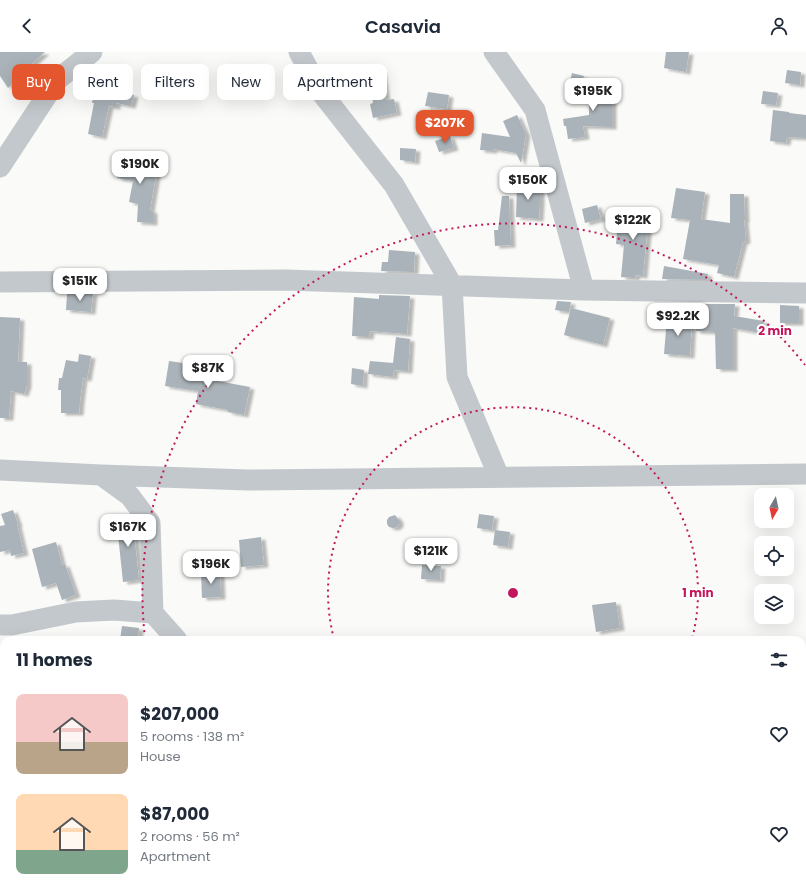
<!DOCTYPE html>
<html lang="en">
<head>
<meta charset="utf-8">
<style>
  :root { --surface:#fff; --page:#f2f2f3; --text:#1f2937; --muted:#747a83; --accent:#e4572e }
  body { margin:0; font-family:Poppins,sans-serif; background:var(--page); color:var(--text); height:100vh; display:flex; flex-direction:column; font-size:15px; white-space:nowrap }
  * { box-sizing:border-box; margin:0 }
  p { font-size:13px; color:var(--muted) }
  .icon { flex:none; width:22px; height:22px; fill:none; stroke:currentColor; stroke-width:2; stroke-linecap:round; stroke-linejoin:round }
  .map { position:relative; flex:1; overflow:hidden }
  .panel { position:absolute; left:0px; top:584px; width:806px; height:256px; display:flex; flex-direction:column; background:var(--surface); border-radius:12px 12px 0 0; box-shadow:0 4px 16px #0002 }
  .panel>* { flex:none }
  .guide { position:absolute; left:12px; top:12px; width:400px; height:36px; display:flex; gap:8px }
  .needle { width:26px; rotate:189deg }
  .fabs { position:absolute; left:754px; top:436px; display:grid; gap:8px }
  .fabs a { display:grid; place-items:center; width:40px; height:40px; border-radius:8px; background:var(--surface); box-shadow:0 4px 16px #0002; font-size:20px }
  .price { position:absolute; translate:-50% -34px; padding:0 9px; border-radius:8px; background:#fff; color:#222; font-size:13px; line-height:26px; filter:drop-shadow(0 1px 2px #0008) }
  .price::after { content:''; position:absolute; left:50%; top:24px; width:12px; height:9px; margin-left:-6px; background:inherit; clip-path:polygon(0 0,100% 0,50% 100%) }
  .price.selected { background:var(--accent); color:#fff }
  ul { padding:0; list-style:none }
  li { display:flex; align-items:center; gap:12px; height:100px; padding:0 16px }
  li span { display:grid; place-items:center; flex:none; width:112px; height:80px; border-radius:8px; color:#555 }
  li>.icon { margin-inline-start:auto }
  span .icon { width:48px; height:48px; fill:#fffc; stroke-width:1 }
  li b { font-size:17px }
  h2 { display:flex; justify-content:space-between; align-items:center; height:48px; padding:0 16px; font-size:17px }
  .chip { padding:0 14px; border-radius:8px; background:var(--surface); box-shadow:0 4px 16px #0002; font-size:14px; line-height:36px }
  .chip.selected { background:var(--accent); color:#fff }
  header { display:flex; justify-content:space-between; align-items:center; height:52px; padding:0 16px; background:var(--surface); font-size:18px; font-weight:600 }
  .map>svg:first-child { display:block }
  .building { fill:#aab3b9; filter:url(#shadow) }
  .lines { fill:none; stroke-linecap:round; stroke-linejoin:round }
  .minor { stroke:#c3c8cc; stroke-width:21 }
  .ring { fill:none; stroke:#c2185b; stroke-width:2; stroke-dasharray:2 4 }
  .centre { fill:#c2185b; stroke:#fff; stroke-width:2 }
  .ring-label { font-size:12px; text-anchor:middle; font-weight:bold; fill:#c2185b; stroke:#fff; stroke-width:4; stroke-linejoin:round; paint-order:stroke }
</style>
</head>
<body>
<header><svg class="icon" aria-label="back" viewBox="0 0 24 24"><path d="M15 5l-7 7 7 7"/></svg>Casavia<svg class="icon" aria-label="person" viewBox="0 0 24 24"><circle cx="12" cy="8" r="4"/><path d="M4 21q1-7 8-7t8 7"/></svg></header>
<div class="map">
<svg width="806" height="840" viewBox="0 0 806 840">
  <defs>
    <filter id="shadow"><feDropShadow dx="4.5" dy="2.5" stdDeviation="1" flood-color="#0004"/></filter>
  </defs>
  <rect width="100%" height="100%" fill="#fafaf8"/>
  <path class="building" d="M0 0H45L17 25 19 26 8 36 0 24Z
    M666 0H689L686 20 664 16Z
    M787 18 801 20 800 33 785 31Z
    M382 19 386 48 394 47 397 61 373 66 370 52 373 51 369 21Z
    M572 21 584 24 581 36 569 33Z
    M95 32 119 36 118 39 134 43 131 54 116 51V55L109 54 102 85 88 82 94 51H92Z
    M589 32 612 33V75L583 74 585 85 568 87 566 74H564L563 67 589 63Z
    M763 39 778 41 776 53 761 52Z
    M428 40 449 43 447 57 425 54Z
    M773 58 789 60V61L806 63V86L787 85 786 91 770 89Z
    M517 63 526 82 521 111 516 101 493 97V99L480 98 482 81 510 85 503 69Z
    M450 84 454 96 439 100 435 89Z
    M400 96 416 97 415 110 400 108Z
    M121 105 158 111 150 158 153 159V171L137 170 138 152 129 150 133 129 117 126Z
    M517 132 540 133V150L539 167 516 165Z
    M676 136 705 140 701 167 730 171V142H744L745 168H744L746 189 743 190 734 225 717 221 719 213 683 207 690 168 671 166Z
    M502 144H509L511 193 495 194 494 178H498Z
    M597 153 601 167 585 171 582 157Z
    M619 156 649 159 643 224 636 223 635 226 621 225 624 193 616 192Z
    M389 198 415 200 414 220 381 219 382 210H388Z
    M664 214 708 222 707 228 662 227Z
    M93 241 91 260 66 258 67 242Z
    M379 243 410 244 407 282 370 279 369 285 352 284 354 245 379 247Z
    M557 249 571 250 569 260 555 258Z
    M697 252H735L734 264 764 269 762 281 733 276V317H716L715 280 696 279Z
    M780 253 799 254V271H780Z
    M571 256 610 266 603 293 564 283Z
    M0 265 20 266 18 310H27V333L24 342 11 339 9 366H0Z
    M667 266 692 268 690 304 664 302Z
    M396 285 410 287 408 319 394 318 393 325 368 322 370 309 393 311Z
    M79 302 91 304 87 327 83 326 80 349 79 361H61V338H58L59 326H62L66 308 78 310Z
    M169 309 190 312 189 319 213 323 212 328 250 335 244 363 228 360V358L196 352 198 339 165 334Z
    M352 316 364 318 363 334 351 332Z
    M13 458 18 472H17L24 501 11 504 10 498 0 500V474L5 473 1 462Z
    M479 462 494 464 492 478 477 476Z
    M129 463 133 469 139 528 123 530 116 464Z
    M395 463 399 468V472L397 475 393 476 389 475 387 472V468L389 465Z
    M495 478 510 480 508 495 493 493Z
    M261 485 264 513 241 515 239 488Z
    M56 490 62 513 65 512 76 543 62 548 56 531 42 535 32 497Z
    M422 513 441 514 440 528 421 527Z
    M220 520 221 545 202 546 201 521Z
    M616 550 620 576 596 580 592 553Z
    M122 574 139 576 138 588H120Z"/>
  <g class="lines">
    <path class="minor" d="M299 0 320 39 394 133 452 233 457 325 499 425
      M494 0 535 58 584 238
      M0 115 57 28 92 0
      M0 230 285 228 584 238 806 241
      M0 418 101 423 248 428 806 422
      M101 423 130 444 150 471 153 561 177 588
      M0 573H12L76 560 114 558 153 561
      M374 836 378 840
      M447 840 449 836"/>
  </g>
  <g class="ring">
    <path d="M334 587A185 185 0 1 1 692 587"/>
    <path d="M145 586A371 371 0 0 1 805 313"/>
  </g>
  <circle cx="513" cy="541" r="6" class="centre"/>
  <g class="ring-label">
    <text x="775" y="283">2 min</text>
    <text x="698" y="545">1 min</text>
  </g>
</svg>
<div class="fabs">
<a><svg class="needle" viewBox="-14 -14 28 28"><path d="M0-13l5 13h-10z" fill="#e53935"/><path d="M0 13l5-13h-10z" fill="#747a83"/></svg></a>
<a><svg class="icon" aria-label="locate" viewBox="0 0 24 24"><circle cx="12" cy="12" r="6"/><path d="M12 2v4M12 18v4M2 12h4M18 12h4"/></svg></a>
<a><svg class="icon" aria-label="layers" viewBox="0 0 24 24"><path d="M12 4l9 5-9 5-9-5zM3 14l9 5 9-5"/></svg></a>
</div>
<b class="price" style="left:593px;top:60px">$195K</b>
<b class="price selected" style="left:445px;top:92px">$207K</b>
<b class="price" style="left:140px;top:133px">$190K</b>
<b class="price" style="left:528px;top:149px">$150K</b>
<b class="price" style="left:633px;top:189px">$122K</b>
<b class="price" style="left:80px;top:250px">$151K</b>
<b class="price" style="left:678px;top:285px">$92.2K</b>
<b class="price" style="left:208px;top:337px">$87K</b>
<b class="price" style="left:128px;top:496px">$167K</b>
<b class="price" style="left:431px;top:520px">$121K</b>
<b class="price" style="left:211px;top:533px">$196K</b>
<div class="guide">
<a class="chip selected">Buy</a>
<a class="chip">Rent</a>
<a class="chip">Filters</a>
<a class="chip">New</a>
<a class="chip">Apartment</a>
</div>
<section class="panel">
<h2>11 homes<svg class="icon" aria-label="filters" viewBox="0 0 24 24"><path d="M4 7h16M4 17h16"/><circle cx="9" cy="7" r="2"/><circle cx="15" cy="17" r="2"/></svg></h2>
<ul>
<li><span style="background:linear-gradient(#f6c9c9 60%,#b9a48a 0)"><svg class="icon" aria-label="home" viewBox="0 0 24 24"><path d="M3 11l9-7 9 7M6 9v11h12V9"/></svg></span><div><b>$207,000</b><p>5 rooms · 138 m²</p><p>House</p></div><svg class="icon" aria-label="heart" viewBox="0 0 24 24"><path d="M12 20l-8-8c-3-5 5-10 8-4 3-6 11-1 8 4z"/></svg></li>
<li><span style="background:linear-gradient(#ffd9b3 70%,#7fa58c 0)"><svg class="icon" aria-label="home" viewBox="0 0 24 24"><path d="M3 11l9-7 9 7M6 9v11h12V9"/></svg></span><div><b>$87,000</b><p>2 rooms · 56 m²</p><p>Apartment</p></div><svg class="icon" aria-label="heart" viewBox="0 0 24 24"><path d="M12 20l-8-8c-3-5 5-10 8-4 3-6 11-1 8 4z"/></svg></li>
</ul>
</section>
</div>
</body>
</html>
